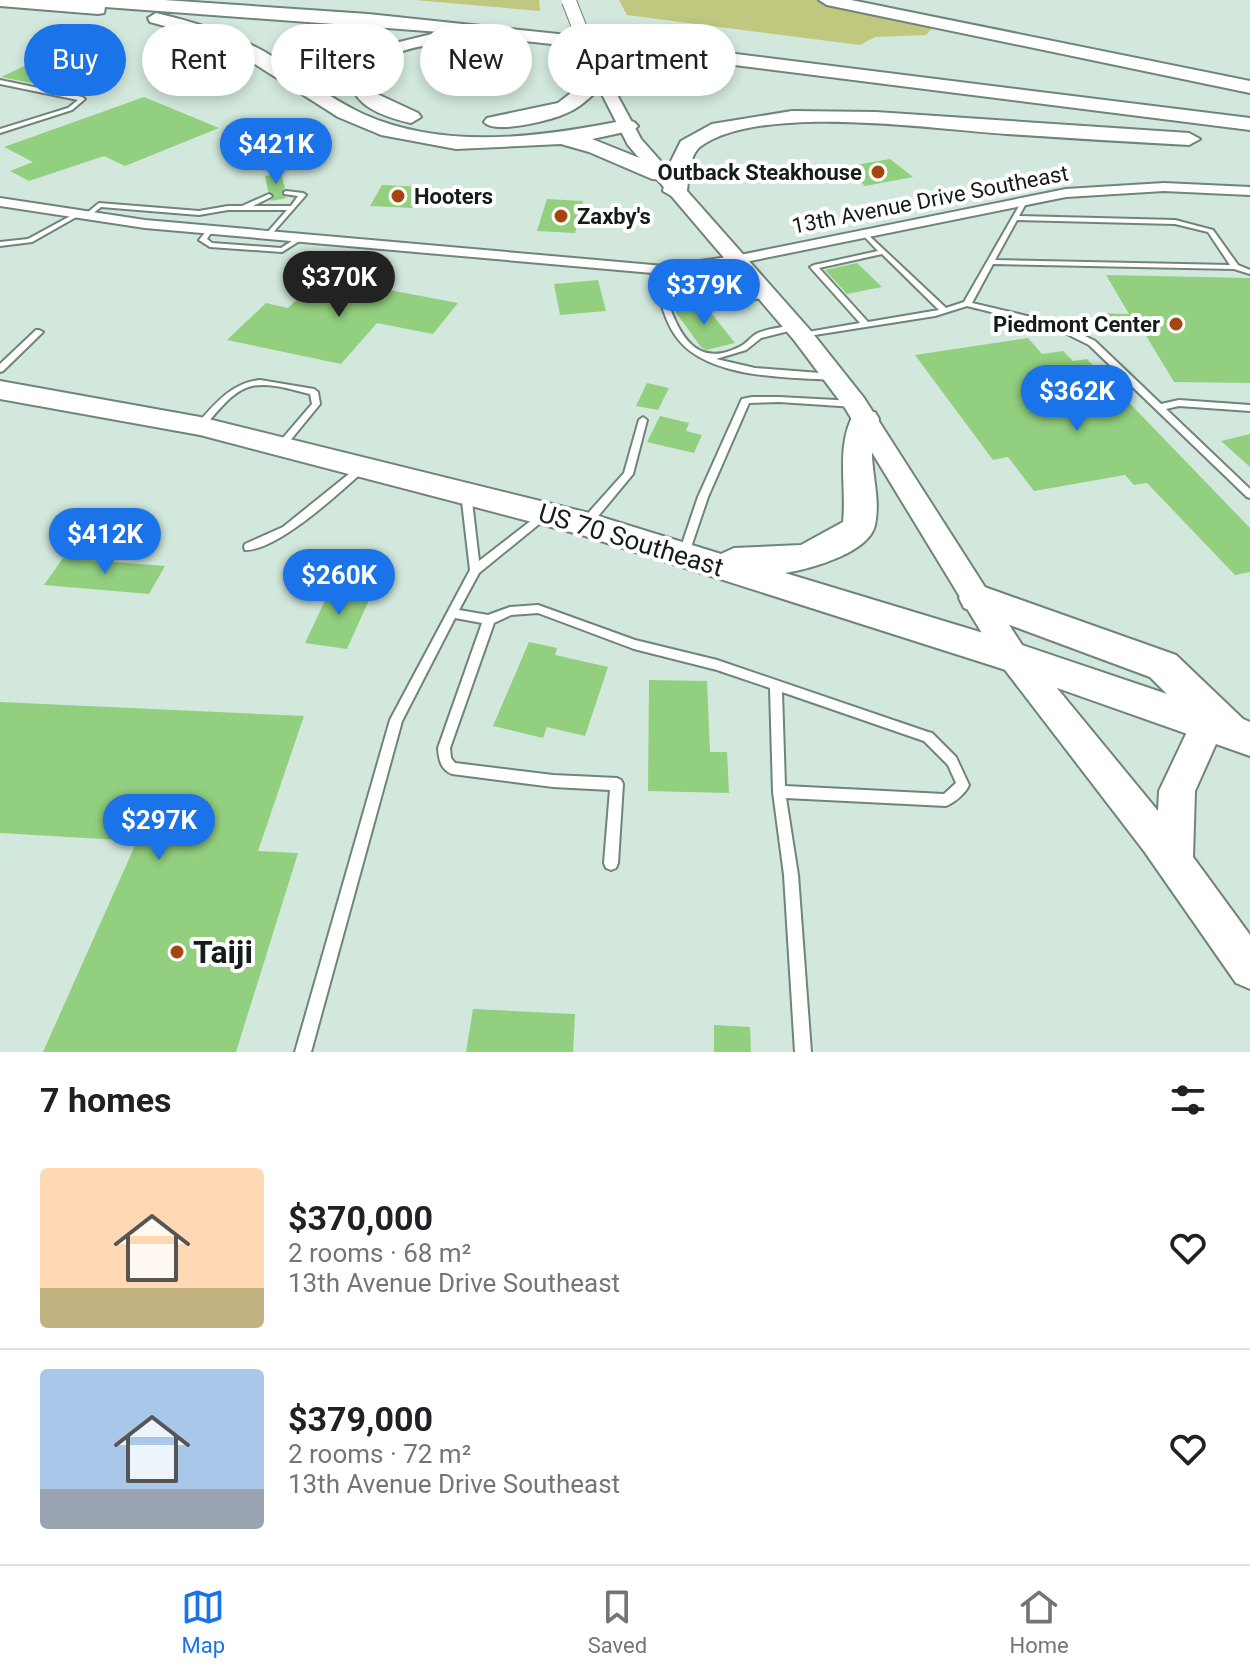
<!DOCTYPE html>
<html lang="en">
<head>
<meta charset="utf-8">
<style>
  :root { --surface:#fff; --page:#f2f2f2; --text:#202124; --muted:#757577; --line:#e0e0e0; --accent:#1a73e8 }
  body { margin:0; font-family:Roboto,sans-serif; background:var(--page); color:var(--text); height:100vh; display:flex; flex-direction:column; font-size:30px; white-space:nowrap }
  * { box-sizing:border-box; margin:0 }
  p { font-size:26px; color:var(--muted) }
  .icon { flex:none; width:44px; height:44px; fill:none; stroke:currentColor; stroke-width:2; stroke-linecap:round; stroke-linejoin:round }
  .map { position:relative; height:1052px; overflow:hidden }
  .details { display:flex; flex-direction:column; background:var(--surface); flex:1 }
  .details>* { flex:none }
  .banner { position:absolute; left:24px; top:24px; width:800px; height:72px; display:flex; gap:16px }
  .price { position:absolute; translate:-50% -68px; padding:0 18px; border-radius:28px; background:var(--accent); color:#fff; font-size:26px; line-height:52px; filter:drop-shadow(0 2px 4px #0008) }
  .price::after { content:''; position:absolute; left:50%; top:48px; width:24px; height:18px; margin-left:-12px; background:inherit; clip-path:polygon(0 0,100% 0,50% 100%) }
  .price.selected { background:#222; color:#fff }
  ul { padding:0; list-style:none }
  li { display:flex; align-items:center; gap:24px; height:200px; padding:0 40px }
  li+li { border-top:2px solid var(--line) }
  li span { display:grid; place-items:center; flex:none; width:224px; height:160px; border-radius:8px; color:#555 }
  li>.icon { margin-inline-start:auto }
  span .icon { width:96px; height:96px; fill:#fffc; stroke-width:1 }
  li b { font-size:34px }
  h2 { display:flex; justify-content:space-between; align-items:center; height:96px; padding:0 40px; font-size:34px }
  .tag { padding:0 28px; border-radius:36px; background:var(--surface); box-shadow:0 4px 12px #0003; font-size:28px; line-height:72px }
  .tag.selected { background:var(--accent); color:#fff }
  .tabs { display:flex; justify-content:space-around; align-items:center; height:112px; border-top:2px solid var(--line); background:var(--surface); font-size:22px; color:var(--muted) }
  .tabs a { display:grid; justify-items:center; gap:4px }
  .tabs .selected { color:var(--accent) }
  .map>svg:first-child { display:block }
  .green { fill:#bfc87e }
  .building { fill:#92cf7e }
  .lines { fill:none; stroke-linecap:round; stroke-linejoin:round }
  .service-casing { stroke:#708479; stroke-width:4 }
  .minor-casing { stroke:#708479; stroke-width:4 }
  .secondary-casing { stroke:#708479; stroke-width:4 }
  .primary-casing { stroke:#708479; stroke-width:4 }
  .motorway-casing { stroke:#708479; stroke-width:4 }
  .service { fill:#fff; fill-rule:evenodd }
  .minor { fill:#fff; fill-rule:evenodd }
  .secondary { fill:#fff; fill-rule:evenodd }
  .primary { fill:#fff; fill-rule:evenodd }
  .motorway { fill:#fff; fill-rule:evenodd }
  .secondary-bridge-casing { stroke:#708479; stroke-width:16; stroke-linecap:butt }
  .secondary-bridge { stroke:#fff; stroke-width:14 }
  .poi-dot { fill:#a84410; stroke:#fff; stroke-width:3 }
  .labels { text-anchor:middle; stroke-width:8; stroke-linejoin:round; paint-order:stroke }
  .far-poi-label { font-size:22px; font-weight:bold; fill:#151d19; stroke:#fff; text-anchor:end }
  .far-street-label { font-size:22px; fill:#151d19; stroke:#fff }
  .street-label { font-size:26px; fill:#151d19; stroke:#fff }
  .near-poi-label { font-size:32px; font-weight:bold; fill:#151d19; stroke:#fff; text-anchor:start }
</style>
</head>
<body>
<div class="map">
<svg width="1250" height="1052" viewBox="0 0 1250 1052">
  <rect width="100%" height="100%" fill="#d2e8dc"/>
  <path class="green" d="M415 0H539L540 11Z
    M619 0H822L935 25 926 35 875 37 860 45 627 15Z"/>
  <path class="building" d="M35 61 82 67 46 86 1 77Z
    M144 97 219 128 125 166 104 156 29 181 10 171 33 162 4 147Z
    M890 159 913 177 865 186 844 167Z
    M281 174 285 188 281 194 287 198 270 201 275 196 268 191 265 176Z
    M382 185 425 187 414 208 370 206Z
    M547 199 583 201 575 233 537 231Z
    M857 263 882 287 847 294 825 270Z
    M1106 275 1250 278V383L1174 382 1145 334H1107L1095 313 1129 314Z
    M326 278 458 303 433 334 377 323 341 364 227 340 266 303 288 308 311 285 318 286Z
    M598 280 606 311 560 315 554 284Z
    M704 304 735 343 706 350 701 347 674 310Z
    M1028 338 1042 354 1063 351 1073 361 1087 359 1250 528V572L1235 575 1147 483 1134 485 1125 475 1034 491 1008 457 993 460 915 355Z
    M647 383 669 388 658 410 636 406Z
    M660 416 689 423 686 431 702 435 694 453 647 442Z
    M1250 434V467L1221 441Z
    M63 558 165 566 149 594 44 585Z
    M332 586 373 591 347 649 305 643Z
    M529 642 557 648 555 655 608 667 585 736 547 727 543 738 493 726Z
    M649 680 707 681 710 752H727L729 793 648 791Z
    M0 702 304 716 258 851 298 853 236 1052H43L137 841 0 833Z
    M473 1009 575 1014 573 1052H466Z
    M714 1025 750 1027 751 1052H714Z"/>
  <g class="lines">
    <defs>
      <path id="service" d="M0 80 82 97 85 99 72 110 0 133V129L68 108 78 100 0 84Z
        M286 191 303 193 306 195 270 236H266V234L287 210H228L199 215 101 207 87 218 82 217 99 203 199 211 228 206H242L269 194 272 196 271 197 253 206H291L298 196 284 194V192Z
        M1023 199 1028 200 1019 216 1175 220 1213 230 1238 265 1250 270V274L1234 269 993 264 972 303 1061 324 1095 341 1161 404 1179 400 1250 405V411L1179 406 1166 409 1250 489V498L1247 497 1089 345 1055 328 967 306 935 316 802 337 798 335 802 333 860 323 810 267 814 265 878 251 862 234V232L864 231 946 308 964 302ZM1017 220 1175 224 1208 232 1230 265 995 260ZM882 254 939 310 868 322 819 268Z
        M76 213 79 215 78 216 32 242 0 246V242L28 239Z
        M210 228 213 230 207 239 212 243 281 248 298 237 304 238 282 252 210 247 199 240 208 229Z
        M654 268H657L661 270 669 303 712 295 730 300 766 293 770 295 766 297 730 304 712 299 670 308C683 343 702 367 741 346 747 343 751 337 756 334 765 329 783 327 794 325H797V329L761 338 746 350 716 359 755 368 833 374 837 377 833 380C786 377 704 379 675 335 662 316 659 292 653 270Z
        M36 330H39L43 332 3 371 0 372V364Z
        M260 380 314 389 318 392 320 404 284 448H278L276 446 312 404 310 394C293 390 270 382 252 386 232 390 216 414 203 428H197L196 426 197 424C215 404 231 383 260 380Z
        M752 397H779L855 401 859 404 855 407 779 402 749 403 708 497 689 553 688 556H680L679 553 698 497 741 401 742 399Z
        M643 417 647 420 633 474 590 526H582L581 523 582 520 624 473 639 420Z
        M363 464 366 465 368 467 366 469C341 491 278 551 245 550L244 547 245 544 283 527 360 465Z
        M466 490 471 493 479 561 541 513 544 512 549 516 479 573 459 610 488 615 510 607 538 605 635 640 717 660 928 732 932 733 956 757 969 785C966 793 954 803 946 806L786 798 798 875 811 1052H795L784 875 773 792 770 688 717 670 634 649 538 613 511 615 494 623 450 748 451 758 455 763 553 775 617 778 621 780 623 784 618 863 616 868 611 870 606 868 604 863 610 790 553 787 452 774C440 769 439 759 438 748L482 623 455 618 402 721 311 1052H295L390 720 470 570 461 493ZM782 692 924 741 948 765 956 783 944 794 785 786Z"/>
      <path id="minor" d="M1164 183 1250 187V195L1164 191 1066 197 735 264 664 274 145 228 0 206V198L145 220 664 266 735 256 1066 189Z"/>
      <path id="secondary" d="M589 62 601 65 641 139 810 330 864 398 1024 648 1158 811 1159 791 1195 715 1207 711 1219 715 1224 726 1195 791 1193 857 1250 935V989L1236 983 1144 851 1002 666 845 408 794 340 628 145 587 65Z"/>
      <path id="primary" d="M0 381 200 417 585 512 721 554 734 548 801 545 843 522C847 487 835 444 855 412H875L879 419C877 431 872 444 872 456 873 479 880 501 875 525 869 553 810 569 785 573L1013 642 1167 694 1150 677 964 608 959 598 964 588 976 584 1176 655 1243 719 1250 722V756L1009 671 582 535 200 435 0 399Z"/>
      <path id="motorway" d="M0 0H164L368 14 663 45 1250 118V130L663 56 440 32 449 37 446 41C418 48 390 48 370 73L375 93 418 113 421 117 411 123C385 117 348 106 351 73L379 47 440 32 105 7 104 13 98 14 0 6Z
        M819 0H851L1250 81V93L827 5Z
        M156 13C194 22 231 33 265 52 298 72 328 98 363 114 446 151 541 137 627 120L634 122 638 126 634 130 592 139 667 169 681 141 712 124 792 111 876 112 1189 133 1200 139 1189 145C1128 142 1068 138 1007 134 933 129 762 103 701 146 689 155 689 177 687 191L675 198 663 191 665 180 652 179 589 152 561 144 456 149 381 135 338 117 236 52 194 34 150 22 148 18Z
        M598 72 608 78C599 89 583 106 569 112 553 120 495 135 484 122L487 118 558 103Z"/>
    </defs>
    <use href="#service" class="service-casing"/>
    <use href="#minor" class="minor-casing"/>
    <use href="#secondary" class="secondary-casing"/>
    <use href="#primary" class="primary-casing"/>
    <use href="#motorway" class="motorway-casing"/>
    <use href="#service" class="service"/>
    <use href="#minor" class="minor"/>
    <use href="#secondary" class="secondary"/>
    <use href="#primary" class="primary"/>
    <use href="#motorway" class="motorway"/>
    <defs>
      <path id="secondary-bridge" d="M569 1 594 65"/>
    </defs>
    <use href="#secondary-bridge" class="secondary-bridge-casing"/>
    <use href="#secondary-bridge" class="secondary-bridge"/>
  </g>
  <g class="poi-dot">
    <circle cx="878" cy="172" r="8"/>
    <circle cx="398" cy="196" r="8"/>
    <circle cx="561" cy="216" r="8"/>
    <circle cx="1176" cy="324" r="8"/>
    <circle cx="177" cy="952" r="8"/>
  </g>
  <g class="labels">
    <g class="far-poi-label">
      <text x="862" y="180">Outback Steakhouse</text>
      <text x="414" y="204" text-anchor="start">Hooters</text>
      <text x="577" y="224" text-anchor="start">Zaxby's</text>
      <text x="1160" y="332">Piedmont Center</text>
    </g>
    <g class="far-street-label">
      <text transform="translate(930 199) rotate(-11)" y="8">13th Avenue Drive Southeast</text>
    </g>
    <g class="street-label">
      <text transform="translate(631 540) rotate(17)" y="9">US 70 Southeast</text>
    </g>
    <g class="near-poi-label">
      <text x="193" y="963">Taiji</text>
    </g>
  </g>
</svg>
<b class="price" style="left:276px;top:186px">$421K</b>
<b class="price selected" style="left:339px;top:319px">$370K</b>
<b class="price" style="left:704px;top:327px">$379K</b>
<b class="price" style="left:1077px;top:433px">$362K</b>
<b class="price" style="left:105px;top:576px">$412K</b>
<b class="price" style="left:339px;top:617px">$260K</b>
<b class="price" style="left:159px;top:862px">$297K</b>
<div class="banner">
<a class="tag selected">Buy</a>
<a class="tag">Rent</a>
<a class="tag">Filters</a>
<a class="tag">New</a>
<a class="tag">Apartment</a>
</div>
</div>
<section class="details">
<h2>7 homes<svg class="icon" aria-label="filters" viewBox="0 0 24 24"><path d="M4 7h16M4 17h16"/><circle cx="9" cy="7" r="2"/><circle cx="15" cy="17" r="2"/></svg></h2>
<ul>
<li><span style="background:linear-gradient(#ffd9b3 75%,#c2b280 0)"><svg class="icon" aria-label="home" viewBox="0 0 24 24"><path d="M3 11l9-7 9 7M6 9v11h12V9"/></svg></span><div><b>$370,000</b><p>2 rooms · 68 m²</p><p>13th Avenue Drive Southeast</p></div><svg class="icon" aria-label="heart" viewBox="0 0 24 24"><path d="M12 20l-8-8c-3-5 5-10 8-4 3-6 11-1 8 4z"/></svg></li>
<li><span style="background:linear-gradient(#a9c7e8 75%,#9aa5b1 0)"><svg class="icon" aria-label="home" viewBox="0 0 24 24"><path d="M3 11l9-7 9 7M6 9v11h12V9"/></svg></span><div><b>$379,000</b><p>2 rooms · 72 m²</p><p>13th Avenue Drive Southeast</p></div><svg class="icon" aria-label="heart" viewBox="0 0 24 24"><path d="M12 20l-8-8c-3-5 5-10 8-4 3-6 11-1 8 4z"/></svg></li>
</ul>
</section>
<nav class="tabs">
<a class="selected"><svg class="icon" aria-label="map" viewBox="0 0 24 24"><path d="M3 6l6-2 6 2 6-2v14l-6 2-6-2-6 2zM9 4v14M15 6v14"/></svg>Map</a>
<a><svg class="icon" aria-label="saved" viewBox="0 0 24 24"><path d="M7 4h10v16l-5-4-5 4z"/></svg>Saved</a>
<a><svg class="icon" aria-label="home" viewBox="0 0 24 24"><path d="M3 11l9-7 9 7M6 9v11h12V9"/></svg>Home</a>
</nav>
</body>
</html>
